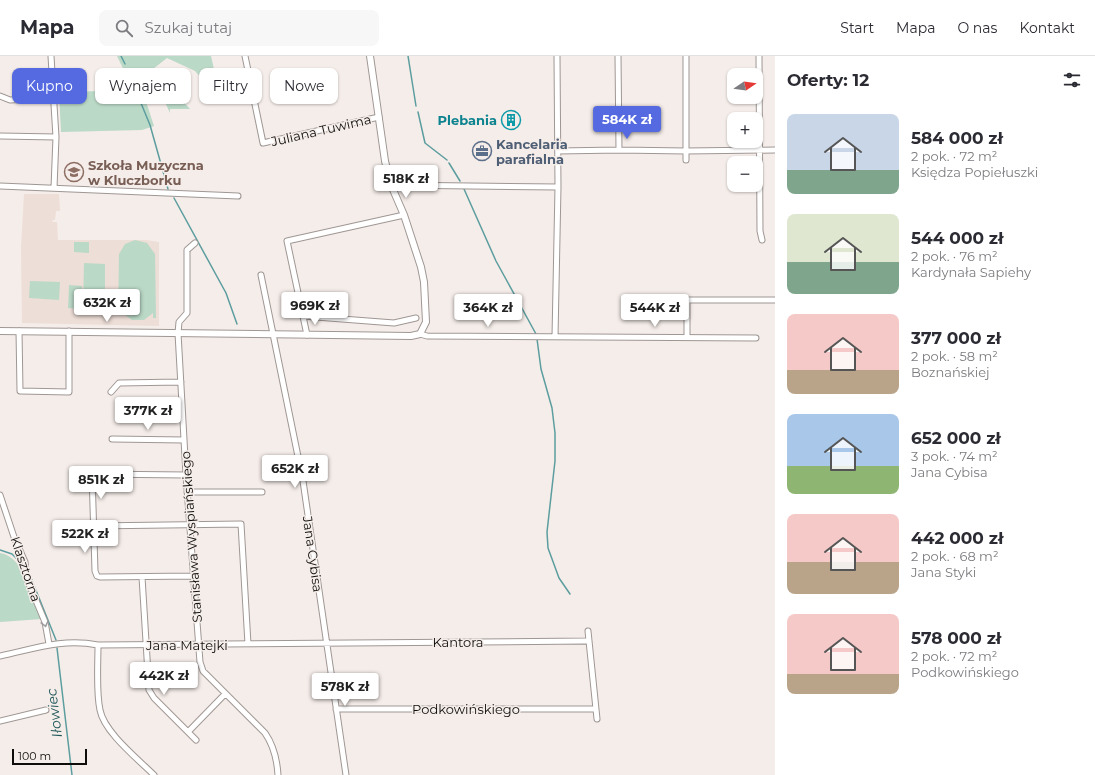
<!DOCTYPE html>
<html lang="pl">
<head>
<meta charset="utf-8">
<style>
  :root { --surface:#fff; --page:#f7f7f7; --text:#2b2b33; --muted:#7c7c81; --line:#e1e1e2; --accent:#556ae0 }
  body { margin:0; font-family:Montserrat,sans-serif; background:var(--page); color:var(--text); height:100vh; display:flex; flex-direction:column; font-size:15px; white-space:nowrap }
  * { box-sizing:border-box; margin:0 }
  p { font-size:13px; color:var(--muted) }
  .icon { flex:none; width:22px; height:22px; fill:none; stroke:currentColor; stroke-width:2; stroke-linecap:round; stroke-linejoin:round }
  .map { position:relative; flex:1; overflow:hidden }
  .sheet { display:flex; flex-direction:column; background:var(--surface); width:320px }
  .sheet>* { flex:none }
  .banner { position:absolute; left:12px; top:12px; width:380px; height:36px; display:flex; gap:8px }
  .needle { width:26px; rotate:77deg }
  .tools { position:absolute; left:727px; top:12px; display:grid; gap:8px }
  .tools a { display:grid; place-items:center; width:36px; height:36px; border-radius:8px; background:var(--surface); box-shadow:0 1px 3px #0004; font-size:20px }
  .scale { position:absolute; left:12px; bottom:10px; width:75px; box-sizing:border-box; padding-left:4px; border:2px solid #0f0d0c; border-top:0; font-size:11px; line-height:14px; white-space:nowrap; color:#0f0d0c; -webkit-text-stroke:3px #f5ede9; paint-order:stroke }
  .price { position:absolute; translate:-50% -34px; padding:0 9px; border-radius:4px; background:#fff; color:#222; font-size:13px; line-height:26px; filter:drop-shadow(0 1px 2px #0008) }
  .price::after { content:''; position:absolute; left:50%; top:24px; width:12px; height:9px; margin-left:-6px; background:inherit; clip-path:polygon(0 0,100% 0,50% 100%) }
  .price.active { background:var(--accent); color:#fff }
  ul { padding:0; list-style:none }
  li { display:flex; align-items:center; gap:12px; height:100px; padding:0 12px }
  li span { display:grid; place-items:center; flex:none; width:112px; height:80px; border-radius:8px; color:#555 }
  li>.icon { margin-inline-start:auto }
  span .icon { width:48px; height:48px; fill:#fffc; stroke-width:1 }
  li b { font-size:17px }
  h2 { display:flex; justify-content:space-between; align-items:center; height:48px; padding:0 12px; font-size:17px }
  .tag { padding:0 14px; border-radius:8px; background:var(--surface); box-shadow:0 1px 3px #0004; font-size:14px; line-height:36px }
  .tag.active { background:var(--accent); color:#fff }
  header { display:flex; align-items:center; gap:24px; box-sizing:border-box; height:56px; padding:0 20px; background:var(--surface); border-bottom:1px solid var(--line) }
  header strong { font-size:19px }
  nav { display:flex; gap:22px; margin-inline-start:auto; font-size:14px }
  .search { width:280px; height:36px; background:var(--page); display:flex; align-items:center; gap:10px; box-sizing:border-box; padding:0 14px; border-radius:8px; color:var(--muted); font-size:15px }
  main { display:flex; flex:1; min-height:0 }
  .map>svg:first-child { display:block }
  .built { fill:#edded7 }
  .green { fill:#bbd9c7 }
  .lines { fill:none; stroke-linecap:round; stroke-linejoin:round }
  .stream { stroke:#5c9d9f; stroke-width:1.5 }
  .minor-casing { stroke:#9f9794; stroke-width:7 }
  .tertiary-casing { stroke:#9f9794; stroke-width:8 }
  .minor { stroke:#fff; stroke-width:5 }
  .tertiary { stroke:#fff; stroke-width:6 }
  .oneway { stroke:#9f9e9e }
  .labels { text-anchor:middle; stroke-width:3; stroke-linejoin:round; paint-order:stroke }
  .culture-label { font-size:13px; font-weight:bold; fill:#0d838f; stroke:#f5ede9; text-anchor:end }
  .street-label { font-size:13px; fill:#0f0d0c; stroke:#f5ede9 }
  .service-label { font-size:13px; font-weight:bold; fill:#4e5e75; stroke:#f5ede9; text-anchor:start }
  .education-label { font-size:13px; font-weight:bold; fill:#785e54; stroke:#f5ede9; text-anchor:start }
  .water-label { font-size:14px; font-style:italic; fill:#1e5759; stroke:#f5ede9 }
</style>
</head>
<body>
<header>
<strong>Mapa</strong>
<div class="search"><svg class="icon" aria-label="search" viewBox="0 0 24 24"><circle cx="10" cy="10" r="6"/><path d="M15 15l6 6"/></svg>Szukaj tutaj</div>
<nav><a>Start</a><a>Mapa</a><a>O nas</a><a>Kontakt</a></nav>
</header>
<main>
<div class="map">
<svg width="775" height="719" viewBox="0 0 775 719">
  <rect width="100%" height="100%" fill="#f5ede9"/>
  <path class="built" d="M24 138H59L60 155H56L55 164H53L52 166H57L58 184H146L159 186V270L22 267 21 192Z"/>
  <path class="green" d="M117 0H211L219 35 214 36 195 15 167 2 139 24 154 70 142 74 61 76 59 37 133 33Z
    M166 34 180 42 190 53H170V57L164 44Z
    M135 184 147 187 155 198 156 262H153V257L144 264H132L120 255 118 260 119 198 125 188Z
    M74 186H89V197L74 196Z
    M84 207 105 208V253H83Z
    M30 225 60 226 59 244 29 242Z
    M69 229 82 230V253L68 252Z
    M0 497C24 500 34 543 42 563L0 566Z"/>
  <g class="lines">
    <path class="stream" d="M121 0 125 8
      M408 0 416 50
      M131 24 132 27
      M136 35 150 69 168 133
      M418 56 425 87 447 104
      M449 107 460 125
      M464 133 496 205 536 278
      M174 142 226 237 237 268
      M537 283 541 313 552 352 555 377V405L547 476 548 492 559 522 570 538
      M0 494 12 498 20 506
      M31 522 56 584
      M57 592 72 719"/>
    <defs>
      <path id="minor" d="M51 0 56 81 54 132
        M245 0 263 87 379 61
        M759 0 760 175 762 184
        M0 40 10 44 54 42
        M0 80 56 81
        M619 94 686 95V0
        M558 95 619 94 618 0
        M686 104V95L775 94
        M391 129 558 131
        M0 130 238 140
        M195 187 187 194V257L179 266 178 277 186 419 200 606 203 615 265 677C274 690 277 703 278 719
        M261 219 303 425 346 719
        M303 260 394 267 416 262
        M19 275 20 335 69 336V275
        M420 278 427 280 756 282
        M307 279 287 185 404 159
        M555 281 558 131 557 0
        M687 281V244H775
        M111 336 119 327 181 326
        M112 383 184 384
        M186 419 92 418 95 515 97 520 100 521 194 520
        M187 436H262
        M0 439 14 481 25 506 27 523 45 566 49 588
        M93 470 241 468 248 588
        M142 521 149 634 154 642 196 684
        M588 575 597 663
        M98 589C98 608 96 636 100 654 104 676 138 703 154 719
        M0 600C34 593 62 582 98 589 261 588 425 586 589 585
        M336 653H596
        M0 665 46 654
        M188 676 225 638"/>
      <path id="tertiary" d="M0 275 411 280 420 278 426 266 424 226 421 211 404 159 391 129 385 105 370 0"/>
    </defs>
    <use href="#minor" class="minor-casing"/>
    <use href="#tertiary" class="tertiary-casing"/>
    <use href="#minor" class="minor"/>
    <use href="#tertiary" class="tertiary"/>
  </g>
  <defs><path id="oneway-chevron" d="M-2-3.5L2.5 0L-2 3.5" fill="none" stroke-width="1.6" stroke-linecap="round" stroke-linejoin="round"/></defs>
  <use class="oneway" href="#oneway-chevron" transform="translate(45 568) rotate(76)"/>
  <defs>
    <symbol id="building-ring" viewBox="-11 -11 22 22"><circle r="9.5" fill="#f5ede9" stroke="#0f9aa8" stroke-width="1.5"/><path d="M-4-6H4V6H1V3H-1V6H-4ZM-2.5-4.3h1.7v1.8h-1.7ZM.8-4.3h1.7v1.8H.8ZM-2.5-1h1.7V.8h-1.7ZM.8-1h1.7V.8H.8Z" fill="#0f9aa8"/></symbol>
    <symbol id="office-ring" viewBox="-11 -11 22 22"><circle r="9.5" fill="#f5ede9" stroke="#5c6f8a" stroke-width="1.5"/><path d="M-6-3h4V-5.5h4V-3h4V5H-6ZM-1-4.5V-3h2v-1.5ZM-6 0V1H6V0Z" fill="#5c6f8a"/></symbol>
    <symbol id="school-ring" viewBox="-11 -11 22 22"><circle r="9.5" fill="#f5ede9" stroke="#8d6e63" stroke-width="1.5"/><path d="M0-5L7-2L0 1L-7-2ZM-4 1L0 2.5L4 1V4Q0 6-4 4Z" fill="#8d6e63"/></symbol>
  </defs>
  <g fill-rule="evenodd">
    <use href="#building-ring" x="500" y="53" width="22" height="22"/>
    <use href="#office-ring" x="471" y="84" width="22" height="22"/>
    <use href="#school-ring" x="63" y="105" width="22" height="22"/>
  </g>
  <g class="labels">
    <g class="culture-label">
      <text x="497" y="69">Plebania</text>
    </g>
    <g class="street-label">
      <text transform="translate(321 74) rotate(-13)" y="5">Juliana Tuwima</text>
      <text transform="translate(191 481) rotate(-94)" y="5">Stanisława Wyspiańskiego</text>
      <text transform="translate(313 498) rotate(82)" y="5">Jana Cybisa</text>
      <text transform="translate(26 513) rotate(71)" y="5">Klasztorna</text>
      <text x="458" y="591">Kantora</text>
      <text x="187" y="594">Jana Matejki</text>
      <text x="466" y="658">Podkowińskiego</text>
    </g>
    <g class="service-label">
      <text x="496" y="93">Kancelaria<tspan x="496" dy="15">parafialna</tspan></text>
    </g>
    <g class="education-label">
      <text x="88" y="114">Szkoła Muzyczna<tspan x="88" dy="15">w Kluczborku</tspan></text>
    </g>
    <g class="water-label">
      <text transform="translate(54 657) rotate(-97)" y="5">Iłowiec</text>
    </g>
  </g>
</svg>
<div class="tools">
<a><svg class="needle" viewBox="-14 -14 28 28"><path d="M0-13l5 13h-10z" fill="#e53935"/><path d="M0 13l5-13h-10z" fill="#7c7c81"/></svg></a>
<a>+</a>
<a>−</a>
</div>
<div class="scale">100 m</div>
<b class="price active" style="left:627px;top:84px">584K zł</b>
<b class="price" style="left:406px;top:143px">518K zł</b>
<b class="price" style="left:107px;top:267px">632K zł</b>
<b class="price" style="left:315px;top:270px">969K zł</b>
<b class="price" style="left:488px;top:272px">364K zł</b>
<b class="price" style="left:655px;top:272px">544K zł</b>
<b class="price" style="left:148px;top:375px">377K zł</b>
<b class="price" style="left:295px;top:433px">652K zł</b>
<b class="price" style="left:101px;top:444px">851K zł</b>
<b class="price" style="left:85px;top:498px">522K zł</b>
<b class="price" style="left:164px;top:640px">442K zł</b>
<b class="price" style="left:345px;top:651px">578K zł</b>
<div class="banner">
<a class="tag active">Kupno</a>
<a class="tag">Wynajem</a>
<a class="tag">Filtry</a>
<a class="tag">Nowe</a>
</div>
</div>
<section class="sheet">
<h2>Oferty: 12<svg class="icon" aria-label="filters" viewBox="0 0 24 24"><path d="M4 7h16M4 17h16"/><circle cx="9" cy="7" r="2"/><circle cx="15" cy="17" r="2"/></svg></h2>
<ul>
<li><span style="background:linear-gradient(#c9d6e8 70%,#7fa58c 0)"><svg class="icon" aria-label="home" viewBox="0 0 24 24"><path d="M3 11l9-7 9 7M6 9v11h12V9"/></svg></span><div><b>584 000 zł</b><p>2 pok. · 72 m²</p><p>Księdza Popiełuszki</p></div></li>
<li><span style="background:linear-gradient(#dfe7d0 60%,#7fa58c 0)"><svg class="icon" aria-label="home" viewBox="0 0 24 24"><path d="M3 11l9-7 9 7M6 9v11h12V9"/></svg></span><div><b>544 000 zł</b><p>2 pok. · 76 m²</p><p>Kardynała Sapiehy</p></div></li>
<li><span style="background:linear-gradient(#f6c9c9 70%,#b9a48a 0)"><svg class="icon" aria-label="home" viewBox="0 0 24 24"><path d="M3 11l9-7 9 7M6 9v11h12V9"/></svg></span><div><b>377 000 zł</b><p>2 pok. · 58 m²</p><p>Boznańskiej</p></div></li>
<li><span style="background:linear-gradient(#a9c7e8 65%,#8fb573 0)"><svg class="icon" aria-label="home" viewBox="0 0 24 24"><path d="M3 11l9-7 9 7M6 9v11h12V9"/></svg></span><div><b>652 000 zł</b><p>3 pok. · 74 m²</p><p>Jana Cybisa</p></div></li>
<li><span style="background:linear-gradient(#f6c9c9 60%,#b9a48a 0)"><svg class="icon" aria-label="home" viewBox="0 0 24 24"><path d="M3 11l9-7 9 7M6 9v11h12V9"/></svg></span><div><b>442 000 zł</b><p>2 pok. · 68 m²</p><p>Jana Styki</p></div></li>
<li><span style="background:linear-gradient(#f6c9c9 75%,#b9a48a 0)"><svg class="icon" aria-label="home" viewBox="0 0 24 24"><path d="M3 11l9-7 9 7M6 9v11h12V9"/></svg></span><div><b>578 000 zł</b><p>2 pok. · 72 m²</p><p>Podkowińskiego</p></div></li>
</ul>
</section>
</main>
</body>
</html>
